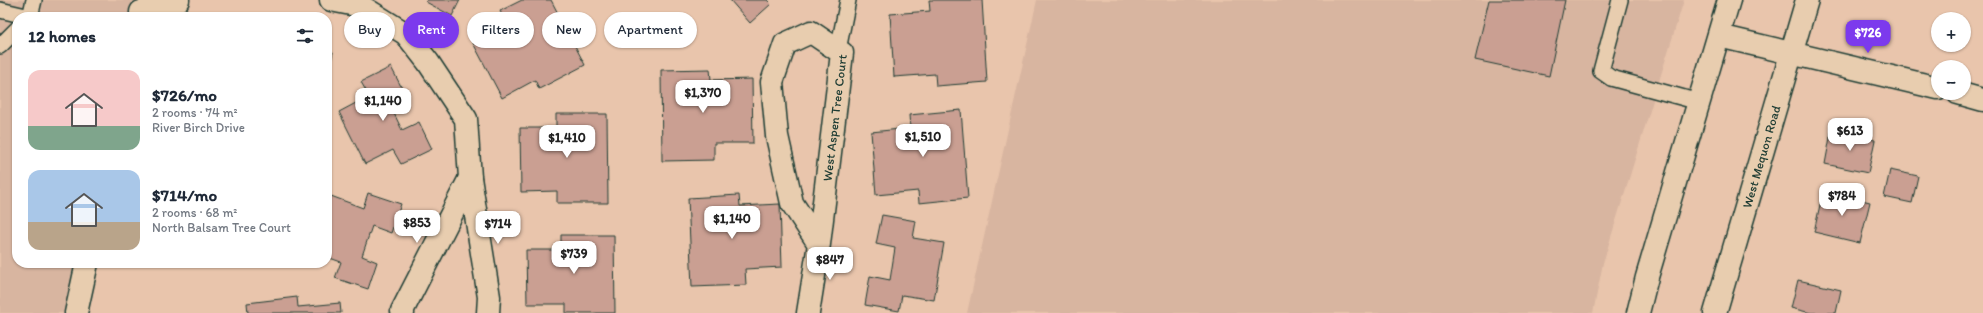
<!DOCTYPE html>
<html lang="en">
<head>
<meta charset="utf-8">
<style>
  :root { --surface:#fff; --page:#f6f6f7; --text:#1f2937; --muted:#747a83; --accent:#7c3aed }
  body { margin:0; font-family:Itim,sans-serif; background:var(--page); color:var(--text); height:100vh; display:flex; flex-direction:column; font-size:15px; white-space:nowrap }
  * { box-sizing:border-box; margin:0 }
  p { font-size:13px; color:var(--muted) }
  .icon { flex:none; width:22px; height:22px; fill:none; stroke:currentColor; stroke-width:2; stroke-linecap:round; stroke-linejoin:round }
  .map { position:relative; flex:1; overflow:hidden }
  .panel { position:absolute; left:12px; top:12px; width:320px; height:256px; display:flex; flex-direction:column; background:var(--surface); border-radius:16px; box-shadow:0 1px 3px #0004 }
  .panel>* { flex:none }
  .hud { position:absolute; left:344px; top:12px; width:380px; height:36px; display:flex; gap:8px }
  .tools { position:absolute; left:1931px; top:12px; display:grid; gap:8px }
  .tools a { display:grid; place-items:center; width:40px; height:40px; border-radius:50%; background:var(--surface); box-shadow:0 1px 3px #0004; font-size:20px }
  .price { position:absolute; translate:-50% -34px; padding:0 9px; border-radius:8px; background:#fff; color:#222; font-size:13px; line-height:26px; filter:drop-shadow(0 1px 2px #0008) }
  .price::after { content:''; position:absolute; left:50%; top:24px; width:12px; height:9px; margin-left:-6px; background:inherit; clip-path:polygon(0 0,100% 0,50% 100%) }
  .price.on { background:var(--accent); color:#fff }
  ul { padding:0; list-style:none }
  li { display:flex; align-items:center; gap:12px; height:100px; padding:0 16px }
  li span { display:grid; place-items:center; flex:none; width:112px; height:80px; border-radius:12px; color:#555 }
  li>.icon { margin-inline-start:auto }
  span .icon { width:48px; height:48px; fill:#fffc; stroke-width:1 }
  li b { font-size:17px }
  h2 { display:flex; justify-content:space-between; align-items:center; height:48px; padding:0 16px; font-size:17px }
  .tag { padding:0 14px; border-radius:18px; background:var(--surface); box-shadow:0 1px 3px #0004; font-size:14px; line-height:36px }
  .tag.on { background:var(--accent); color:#fff }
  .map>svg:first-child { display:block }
  .built { fill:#d8b5a0 }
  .building { fill:#ca9f92; stroke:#1f3d34 }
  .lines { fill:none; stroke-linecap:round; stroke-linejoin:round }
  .service-casing { stroke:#1f3d34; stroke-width:18 }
  .minor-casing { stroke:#1f3d34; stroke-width:25 }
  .primary-casing { stroke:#1f3d34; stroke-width:25 }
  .service { stroke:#e8cdaf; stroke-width:15 }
  .minor { stroke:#e8cdaf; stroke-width:22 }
  .primary { stroke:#e8cdaf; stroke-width:22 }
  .labels { text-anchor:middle; stroke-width:3.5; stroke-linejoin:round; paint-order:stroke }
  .street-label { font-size:13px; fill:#1f3d34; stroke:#e8cdaf }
</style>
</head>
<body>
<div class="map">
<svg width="1983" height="313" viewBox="0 0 1983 313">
  <rect width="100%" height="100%" fill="#e9c5ac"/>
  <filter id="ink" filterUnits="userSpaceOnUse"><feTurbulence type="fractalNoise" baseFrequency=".025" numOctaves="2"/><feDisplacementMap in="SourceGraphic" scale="8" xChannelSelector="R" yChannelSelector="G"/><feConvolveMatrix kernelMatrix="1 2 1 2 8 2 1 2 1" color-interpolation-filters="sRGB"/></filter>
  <g filter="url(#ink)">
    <path class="built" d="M0 0H144L140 17H17V263H87L76 313H0Z
      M1037 0H1684L1603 263 1593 313H967Z"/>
    <path class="building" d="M427 0H460L452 16 426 2Z
      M522 0H551L585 65 539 89 535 80 502 98 473 43 507 25 500 11Z
      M730 0H767L771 4 750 23Z
      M929 0H982L987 82 936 86 935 74 894 77 890 14 930 11Z
      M1489 0H1565L1549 76 1475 60Z
      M327 51 333 52 327 81Z
      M391 67 405 94 389 103 402 130 419 122 432 149 401 164 393 150 365 164 339 112 369 96 361 82Z
      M710 69 711 80 752 79 753 143H714V160L662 161 661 70Z
      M961 110 968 198 919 203 918 191 876 195 871 132 910 128 909 115Z
      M556 114H607L608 203H557V191L521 192 520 128H556Z
      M1831 132 1875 140 1868 173 1825 164Z
      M1890 170 1918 176 1912 203 1884 197Z
      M1823 191 1870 202 1860 243 1814 232Z
      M368 193 401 204 391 233 372 226 362 256 377 262 368 289 335 278 341 262 327 257V207L331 196 363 208Z
      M739 195 740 206 780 204 782 267 745 269 746 285 692 287 688 198Z
      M882 215 916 221 913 238 944 243 934 300 902 295 899 311 865 305 870 276 890 280 895 248 876 244Z
      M561 235H614L615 313H566V304H527L526 250H561Z
      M1798 280 1841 290 1836 313H1811L1791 308Z
      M297 297 298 307 340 303 341 313H248L247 303Z"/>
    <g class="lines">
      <defs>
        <path id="service" d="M1620 0 1601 71 1611 78 1699 102
          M0 10 30 17 34 0
          M0 46 17 29
          M838 50 848 0"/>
        <g id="minor">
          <path d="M331 0 361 6 406 34 428 62 466 119 470 178 489 297 488 313"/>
          <path d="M141 12 178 0"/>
          <path d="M1719 36 1938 88"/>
          <path d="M1958 93 1983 100"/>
          <path d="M76 313 87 263"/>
          <path d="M403 313 402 311 470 178"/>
          <path id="s1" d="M808 313 819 244 842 53 811 32 785 44 772 82 777 136 792 203 819 244"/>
        </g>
        <g id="primary">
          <path d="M1638 313 1647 277 1729 0"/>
          <path id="s2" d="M1715 313 1807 0"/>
        </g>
      </defs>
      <use href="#service" class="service-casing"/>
      <use href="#minor" class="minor-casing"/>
      <use href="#primary" class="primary-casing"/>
      <use href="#service" class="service"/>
      <use href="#minor" class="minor"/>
      <use href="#primary" class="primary"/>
    </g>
  </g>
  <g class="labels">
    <g class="street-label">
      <text dy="5" stroke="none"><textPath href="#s1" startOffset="197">West Aspen Tree Court</textPath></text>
      <text dy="5" stroke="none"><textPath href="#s2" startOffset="163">West Mequon Road</textPath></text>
    </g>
  </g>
</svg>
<div class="tools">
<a>+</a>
<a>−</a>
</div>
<b class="price on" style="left:1868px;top:54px">$726</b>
<b class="price" style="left:703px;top:114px">$1,370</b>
<b class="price" style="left:383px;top:122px">$1,140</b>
<b class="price" style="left:1850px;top:152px">$613</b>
<b class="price" style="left:923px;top:158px">$1,510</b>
<b class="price" style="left:567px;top:159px">$1,410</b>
<b class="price" style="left:1842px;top:217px">$784</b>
<b class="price" style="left:732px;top:240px">$1,140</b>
<b class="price" style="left:417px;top:244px">$853</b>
<b class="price" style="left:498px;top:245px">$714</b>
<b class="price" style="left:574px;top:275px">$739</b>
<b class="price" style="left:830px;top:281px">$847</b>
<div class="hud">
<a class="tag">Buy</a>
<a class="tag on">Rent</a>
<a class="tag">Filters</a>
<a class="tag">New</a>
<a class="tag">Apartment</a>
</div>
<section class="panel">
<h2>12 homes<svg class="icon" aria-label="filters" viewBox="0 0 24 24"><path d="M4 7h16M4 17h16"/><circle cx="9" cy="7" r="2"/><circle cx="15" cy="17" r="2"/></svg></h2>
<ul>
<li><span style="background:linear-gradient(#f6c9c9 70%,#7fa58c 0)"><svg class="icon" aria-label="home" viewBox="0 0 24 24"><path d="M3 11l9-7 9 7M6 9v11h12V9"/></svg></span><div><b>$726/mo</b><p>2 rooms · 74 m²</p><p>River Birch Drive</p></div></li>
<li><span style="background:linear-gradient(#a9c7e8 65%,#b9a48a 0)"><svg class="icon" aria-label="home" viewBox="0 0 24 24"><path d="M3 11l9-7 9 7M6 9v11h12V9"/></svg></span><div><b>$714/mo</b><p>2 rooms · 68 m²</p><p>North Balsam Tree Court</p></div></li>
</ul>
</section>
</div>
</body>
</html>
